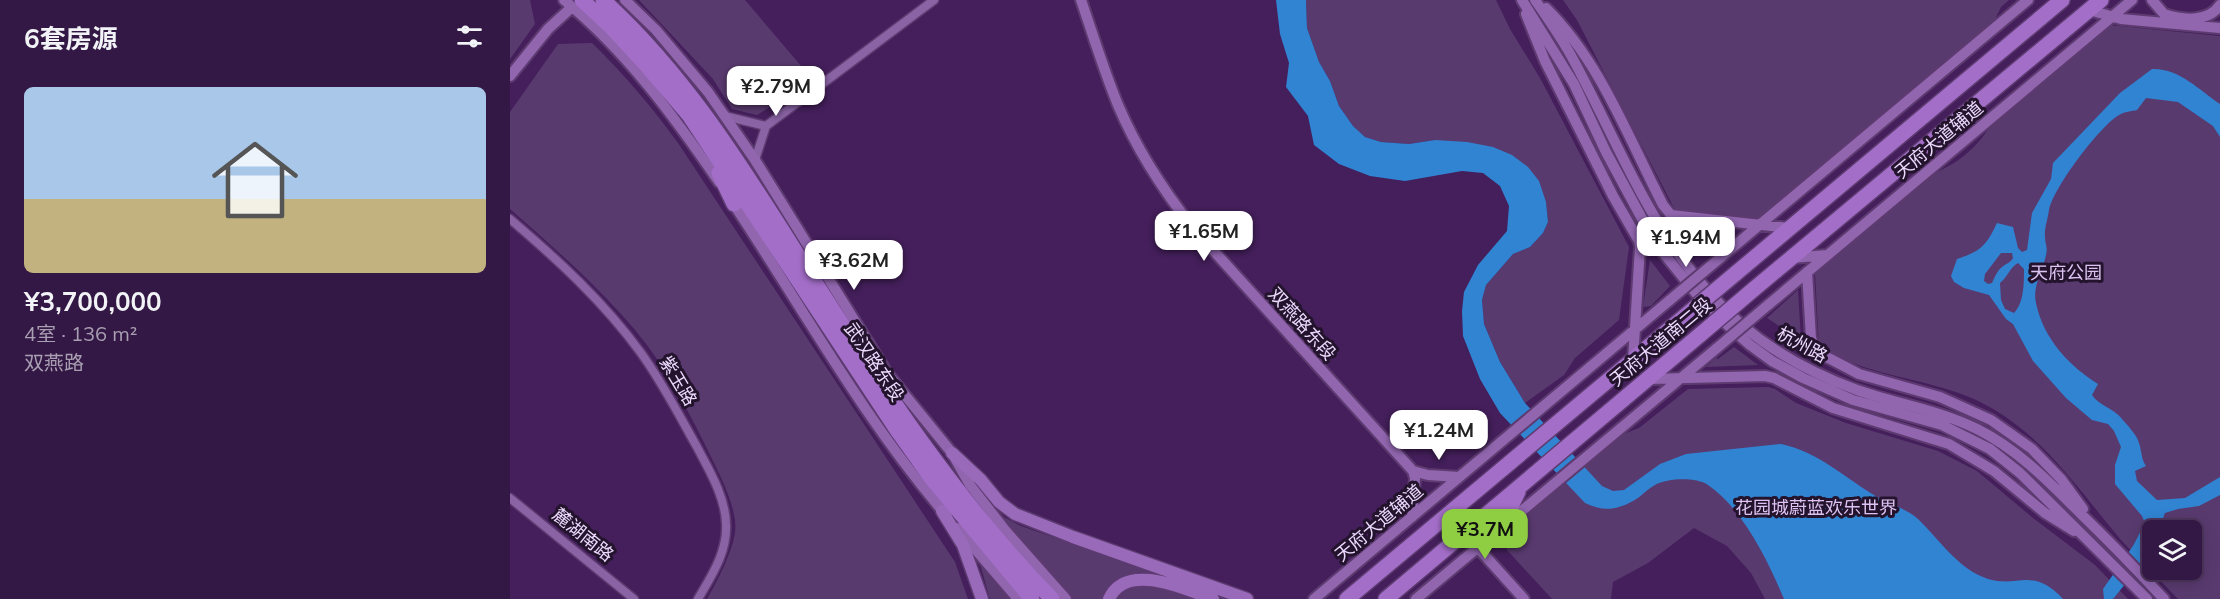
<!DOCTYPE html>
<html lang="zh">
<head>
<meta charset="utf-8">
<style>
  :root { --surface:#331744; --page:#3e244f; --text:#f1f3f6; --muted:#a99fb2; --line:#4e365d; --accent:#8fcd42 }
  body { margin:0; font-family:Mulish,"Noto Sans SC",sans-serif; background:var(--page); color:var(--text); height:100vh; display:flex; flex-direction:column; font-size:22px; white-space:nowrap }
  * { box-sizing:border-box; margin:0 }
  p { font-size:20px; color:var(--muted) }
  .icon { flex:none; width:33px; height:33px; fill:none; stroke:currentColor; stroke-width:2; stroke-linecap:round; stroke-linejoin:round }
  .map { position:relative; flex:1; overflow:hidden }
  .details { display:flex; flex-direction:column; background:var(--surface); width:510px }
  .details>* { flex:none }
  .tools { position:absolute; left:1632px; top:520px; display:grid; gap:12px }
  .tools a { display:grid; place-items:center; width:60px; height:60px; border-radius:9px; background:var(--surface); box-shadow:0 3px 15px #0003,0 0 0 2px var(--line); font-size:30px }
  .price { position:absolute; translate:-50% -51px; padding:0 14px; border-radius:12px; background:#fff; color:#222; font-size:20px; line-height:39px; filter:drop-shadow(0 2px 3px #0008) }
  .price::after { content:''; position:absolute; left:50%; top:36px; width:18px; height:14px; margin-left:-9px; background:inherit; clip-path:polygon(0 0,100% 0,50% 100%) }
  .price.active { background:var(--accent); color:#111 }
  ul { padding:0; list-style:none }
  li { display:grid; align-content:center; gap:12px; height:318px; padding:0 24px }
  li span { display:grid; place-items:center; height:186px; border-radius:9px; color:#555 }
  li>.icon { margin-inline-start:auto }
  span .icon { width:108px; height:108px; fill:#fffc; stroke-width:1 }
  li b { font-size:26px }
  h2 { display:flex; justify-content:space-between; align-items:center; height:72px; padding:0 24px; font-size:26px }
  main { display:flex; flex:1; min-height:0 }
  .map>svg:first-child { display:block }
  .green { fill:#593a6f; fill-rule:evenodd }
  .water { fill:#3084d2; fill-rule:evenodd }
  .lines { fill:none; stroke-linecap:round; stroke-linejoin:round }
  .street-casing { stroke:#5d3b70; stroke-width:11 }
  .secondary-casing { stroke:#5d3b70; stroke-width:14 }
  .primary-casing { stroke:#5d3b70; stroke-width:15 }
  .highway-casing { stroke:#5d3b70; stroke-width:18 }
  .street { stroke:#8963a4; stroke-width:8 }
  .secondary { stroke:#9166af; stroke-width:10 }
  .primary { stroke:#996aba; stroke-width:12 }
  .highway { stroke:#a36ec8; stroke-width:15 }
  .secondary-bridge-casing { stroke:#5d3b70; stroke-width:14; stroke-linecap:butt }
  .highway-bridge-casing { stroke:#5d3b70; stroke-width:18; stroke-linecap:butt }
  .secondary-bridge { stroke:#9166af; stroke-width:10 }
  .highway-bridge { stroke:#a36ec8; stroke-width:15 }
  .labels { text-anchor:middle; stroke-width:6; stroke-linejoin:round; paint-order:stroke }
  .street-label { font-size:18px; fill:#eedafe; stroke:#23132d }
  .park-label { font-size:18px; fill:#ddc3f1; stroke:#23132d }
</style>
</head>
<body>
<main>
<section class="details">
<h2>6套房源<svg class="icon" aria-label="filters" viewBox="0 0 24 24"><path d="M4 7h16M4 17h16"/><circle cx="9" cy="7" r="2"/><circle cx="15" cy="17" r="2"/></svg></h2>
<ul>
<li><span style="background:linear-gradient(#a9c7e8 60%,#c2b280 0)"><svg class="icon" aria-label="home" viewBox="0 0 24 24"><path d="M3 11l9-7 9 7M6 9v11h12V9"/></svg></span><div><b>¥3,700,000</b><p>4室 · 136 m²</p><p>双燕路</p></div></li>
</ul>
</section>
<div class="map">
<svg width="1710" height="599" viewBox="0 0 1710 599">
  <rect width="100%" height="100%" fill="#441f5b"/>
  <path class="green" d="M0 0H20L25 24 0 59Z
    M129 0H235L303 80 247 115 222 109 203 79Z
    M796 0H986L1000 29 1030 78 1119 247 1109 320 1065 358 1054 375 1015 403 990 362 974 324 972 300 976 285 1003 254 1020 247 1033 233 1038 222 1036 202 925 140 899 144 871 142 855 137 843 126 829 106 820 81 809 62 797 28Z
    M1053 0H1499L1491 7 1484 21 1248 219 1165 210 1067 20Z
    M1599 25 1710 36V599H1668C1649 579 1629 560 1611 540 1572 494 1538 442 1485 410 1448 387 1404 382 1364 370 1345 365 1327 356 1309 347L1305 273 1421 175C1450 162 1466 149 1483 122ZM1642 531H1682V570H1642Z
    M82 43C114 74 142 107 168 143L445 562 458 599H197C207 582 223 551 225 532 228 511 211 477 202 459 180 414 157 368 125 330 87 285 43 247 0 209V112L48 44Z
    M1171 227 1224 234 1199 255 1193 256Z
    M1140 260 1160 286 1141 306 1133 307Z
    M1288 290 1291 340 1257 318Z
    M1224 347 1248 365 1196 367 1206 358 1208 359Z
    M1258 387 1265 389 1286 403 1336 423 1428 451 1467 471 1523 518 1585 565 1618 599H1255L1241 573 1217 546 1184 528 1138 563 1103 582 1101 599H1042L997 550 998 529 1106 437 1129 428 1178 389Z
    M488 514 511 526 722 599H712L632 572C616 574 598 581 594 599H563Z
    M470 564 503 599H480Z
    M639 583 687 599H604L613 588Z"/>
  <path class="water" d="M766 0H796L797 28 809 62 820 81 829 106 843 126 855 137 871 142 899 144 925 140 957 142 983 147 1002 155 1018 167 1029 181 1036 202 1038 222 1033 233 1020 247 1003 254 976 285 972 300 974 324 990 362 1015 403 1092 486 1103 491 1114 490 1150 464 1176 454 1271 444C1309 452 1335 478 1367 497 1380 504 1397 509 1408 519 1428 538 1446 566 1473 577 1507 591 1520 564 1553 599H1274C1258 561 1233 509 1198 485 1186 477 1158 478 1145 485 1137 489 1131 497 1123 501 1105 511 1092 511 1075 503L990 413 970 379 953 336 952 311 954 292 968 265 997 231 999 206 990 186 973 173 952 171 895 181 860 176 829 164 804 145 798 116 776 87 779 63 770 34Z
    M1642 69C1669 68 1689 90 1710 104V137L1703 126 1668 102 1636 98 1627 110C1622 111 1614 112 1609 115 1589 127 1544 187 1539 210 1538 218 1534 229 1535 237 1535 244 1538 247 1536 255 1533 271 1522 286 1526 303 1533 338 1559 366 1588 384L1582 395C1589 406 1604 408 1612 419 1618 426 1627 435 1629 443 1632 452 1631 459 1636 466L1625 471 1627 481 1647 500 1675 498 1710 477V495L1689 506 1668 509 1655 513 1648 531H1642V551L1603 599H1594L1593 589 1623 546 1635 523 1632 516 1605 484V465L1611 447 1604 431 1598 424 1582 420 1556 398 1523 361 1503 324 1496 319 1479 295 1454 288 1444 282 1441 276 1447 259C1471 251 1476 246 1487 223L1503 227 1508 248 1512 252 1517 250 1522 213 1541 179 1543 163 1610 93ZM1491 253H1502L1503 258C1500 263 1497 263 1492 267 1487 271 1485 277 1482 283L1478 284 1474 281 1475 274ZM1508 263 1514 269C1514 283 1514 303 1504 313L1495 309 1491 300 1490 283C1498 277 1499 268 1508 263Z"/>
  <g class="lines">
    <defs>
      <path id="street" d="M215 116 256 126 245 160
        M256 126 424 0
        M0 219C47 259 94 302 131 353 152 382 169 415 187 447 199 470 215 496 216 523 218 551 202 575 188 599
        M0 498 124 599"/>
      <path id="secondary" d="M54 0C116 51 164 116 209 182
        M115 0 146 30 198 92 245 160 377 373 442 453 460 485 495 530 556 599
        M571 0C583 35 594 71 608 105 627 150 653 190 683 228L903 471 905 478 902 517
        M1012 0 1064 84 1096 152 1136 226 1151 250 1198 308 1240 345 1262 361 1293 378 1343 400 1432 425 1480 449 1510 473 1637 599
        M1025 0C1039 20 1053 40 1064 61 1115 156 1149 254 1233 326 1266 354 1306 375 1347 390 1387 404 1429 410 1467 429 1509 450 1540 483 1572 515 1600 542 1627 570 1654 599
        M1642 0 1654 14C1672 20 1698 23 1710 5
        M1036 8C1090 61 1119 139 1153 205L1161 215 1279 228
        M1579 10 1611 19 1710 28
        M1016 14 1035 61 1103 196 1129 241 1130 247 1123 360
        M0 76 38 29 62 7
        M221 200C291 305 354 420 437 516
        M1210 258 1518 0
        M1282 258 1317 255
        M1297 272 1301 338 1304 347 1309 353 1349 374 1430 397 1481 420 1522 449 1551 479 1573 509
        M1258 305 1622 0
        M1140 379 1255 376 1264 378 1323 408 1439 444 1484 471 1535 513 1564 531
        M903 471 918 475 949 477
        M447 528 508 599
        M968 548 1014 599
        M804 599 1160 300
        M906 599 1207 348"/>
      <path id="primary" d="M442 453 471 480 489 502 505 514 563 537 737 599
        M432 511 453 545 472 599
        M599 599C616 561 675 589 703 599"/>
      <path id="highway" d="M72 0 101 27 137 66 179 115 389 433 421 478 522 599
        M93 0C179 78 236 174 298 271 371 386 446 501 542 599
        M209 173 224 204
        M1225 274 1552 0
        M1244 289 1591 0
        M989 531 1008 492
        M837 599 1175 316
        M876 599 1191 334"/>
    </defs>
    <use href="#street" class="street-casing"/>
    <use href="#secondary" class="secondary-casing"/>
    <use href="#primary" class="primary-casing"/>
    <use href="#highway" class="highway-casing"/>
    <use href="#street" class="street"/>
    <use href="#secondary" class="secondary"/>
    <use href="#primary" class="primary"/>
    <use href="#highway" class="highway"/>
    <defs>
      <path id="secondary-bridge" d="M1160 300 1210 258
        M1207 348 1258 305"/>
      <path id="highway-bridge" d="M1175 316 1225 274
        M1191 334 1244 289"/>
    </defs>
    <use href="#secondary-bridge" class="secondary-bridge-casing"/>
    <use href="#highway-bridge" class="highway-bridge-casing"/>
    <use href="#secondary-bridge" class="secondary-bridge"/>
    <use href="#highway-bridge" class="highway-bridge"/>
  </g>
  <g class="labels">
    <g class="street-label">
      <text transform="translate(1429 140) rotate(-40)" y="6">天府大道辅道</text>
      <text transform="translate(792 324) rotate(48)" y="6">双燕路东段</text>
      <text transform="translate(1151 342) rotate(-40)" y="6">天府大道南二段</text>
      <text transform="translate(1292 345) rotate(29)" y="6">杭州路</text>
      <text transform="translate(364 362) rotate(56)" y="6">武汉路东段</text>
      <text transform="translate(168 381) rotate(59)" y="6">紫玉路</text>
      <text transform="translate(869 523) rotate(-40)" y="6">天府大道辅道</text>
      <text transform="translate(73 535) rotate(39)" y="6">麓湖南路</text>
    </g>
    <g class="park-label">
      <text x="1556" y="279">天府公园</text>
      <text x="1306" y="514">花园城蔚蓝欢乐世界</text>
    </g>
  </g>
</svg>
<div class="tools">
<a><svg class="icon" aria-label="layers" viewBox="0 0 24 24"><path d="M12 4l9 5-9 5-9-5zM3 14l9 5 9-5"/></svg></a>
</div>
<b class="price" style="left:266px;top:117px">¥2.79M</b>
<b class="price" style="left:694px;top:262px">¥1.65M</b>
<b class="price" style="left:1176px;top:268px">¥1.94M</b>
<b class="price" style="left:344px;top:291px">¥3.62M</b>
<b class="price" style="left:929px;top:461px">¥1.24M</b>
<b class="price active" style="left:975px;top:560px">¥3.7M</b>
</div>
</main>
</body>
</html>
